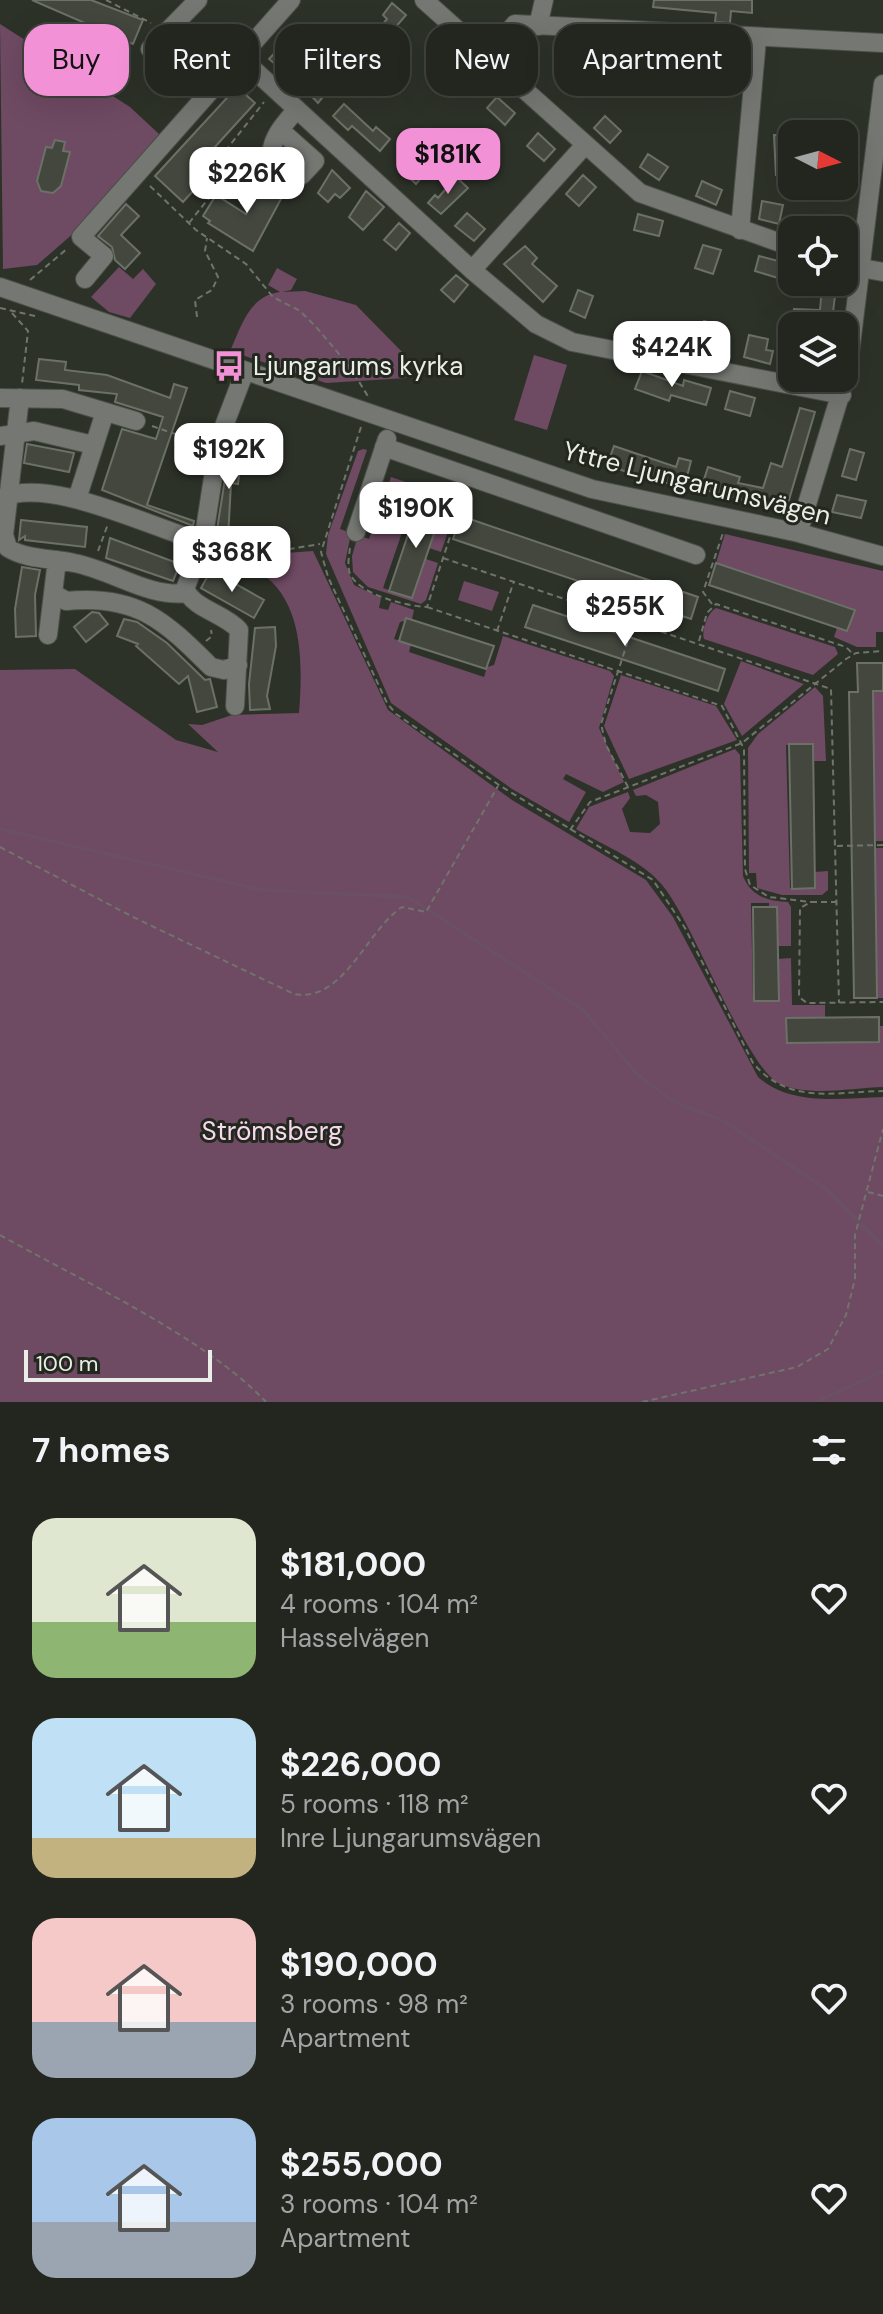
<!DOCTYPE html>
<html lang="en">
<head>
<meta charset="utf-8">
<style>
  :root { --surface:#22261f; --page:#2a2e28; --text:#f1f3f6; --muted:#a2a5a4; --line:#3f433d; --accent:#f391d6 }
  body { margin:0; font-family:"DM Sans",sans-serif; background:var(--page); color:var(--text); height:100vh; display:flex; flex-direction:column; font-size:30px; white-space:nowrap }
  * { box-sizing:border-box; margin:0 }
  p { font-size:26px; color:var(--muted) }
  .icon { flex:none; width:44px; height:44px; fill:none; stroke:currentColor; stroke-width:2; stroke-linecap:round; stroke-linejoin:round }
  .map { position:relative; height:1402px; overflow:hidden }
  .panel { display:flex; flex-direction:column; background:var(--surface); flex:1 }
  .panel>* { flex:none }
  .hud { position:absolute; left:24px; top:24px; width:836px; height:72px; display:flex; gap:16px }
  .needle { width:52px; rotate:96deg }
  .fabs { position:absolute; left:778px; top:120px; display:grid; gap:16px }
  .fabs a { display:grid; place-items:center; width:80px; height:80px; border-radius:16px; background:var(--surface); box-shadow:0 8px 32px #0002,0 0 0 2px var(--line); font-size:40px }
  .scale { position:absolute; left:24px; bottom:20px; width:188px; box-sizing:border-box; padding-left:8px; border:4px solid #ebeee8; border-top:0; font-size:22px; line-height:28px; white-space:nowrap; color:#ebeee8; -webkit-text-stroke:6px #23281f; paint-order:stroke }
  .price { position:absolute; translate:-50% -68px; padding:0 18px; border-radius:16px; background:#fff; color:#222; font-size:26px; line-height:52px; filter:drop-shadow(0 2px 4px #0008) }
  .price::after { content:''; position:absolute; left:50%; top:48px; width:24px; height:18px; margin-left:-12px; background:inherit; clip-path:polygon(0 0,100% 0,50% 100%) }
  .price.on { background:var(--accent); color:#111 }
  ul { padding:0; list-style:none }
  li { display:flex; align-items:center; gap:24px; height:200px; padding:0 32px }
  li span { display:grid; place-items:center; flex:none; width:224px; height:160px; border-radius:24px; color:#555 }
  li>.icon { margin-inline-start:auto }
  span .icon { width:96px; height:96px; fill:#fffc; stroke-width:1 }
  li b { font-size:34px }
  h2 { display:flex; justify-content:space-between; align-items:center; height:96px; padding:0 32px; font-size:34px }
  .tag { padding:0 28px; border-radius:24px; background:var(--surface); box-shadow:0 8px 32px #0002,0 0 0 2px var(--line); font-size:28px; line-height:72px }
  .tag.on { background:var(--accent); color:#111 }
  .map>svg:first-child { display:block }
  .green { fill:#6f4a63 }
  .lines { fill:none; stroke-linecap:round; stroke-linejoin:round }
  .stream { stroke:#6b4f63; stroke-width:4 }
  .building { fill:#43473e; stroke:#6c7167; stroke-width:2 }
  .minor-casing { stroke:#4b5048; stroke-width:20 }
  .path { stroke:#70746c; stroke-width:2; stroke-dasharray:6 4; stroke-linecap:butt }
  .minor { stroke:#757773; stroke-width:18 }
  .labels { text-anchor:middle; stroke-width:6; stroke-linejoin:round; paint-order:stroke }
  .poi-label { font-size:26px; fill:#ebeee8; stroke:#23281f; text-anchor:start }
  .street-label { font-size:26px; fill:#ebeee8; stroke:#23281f }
  .park-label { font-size:26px; fill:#f7d8ec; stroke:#23281f }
</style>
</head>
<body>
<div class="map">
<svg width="883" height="1402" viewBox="0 0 883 1402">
  <rect width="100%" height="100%" fill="#2d3229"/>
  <path class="green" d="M0 24 130 107 159 134 75 232 37 265 3 269Z
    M119 267 133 279 143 269 156 284 130 318 109 312 91 297Z
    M277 268 297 279 291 290 282 292 305 291 356 305 404 354 406 378 326 383 230 351C242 325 249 296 280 292L268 285Z
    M534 355 567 365 547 430 514 420Z
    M363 449 367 450 340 529 351 533 345 563 354 585 381 598 379 608 388 610 391 602 414 610 412 619 400 622 394 639 411 644 409 652 484 677 487 667 494 665 503 636 610 671 614 676 599 728 624 782 603 792 566 774 563 779 586 792 569 822 512 789 391 703 326 554 328 535 358 451Z
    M391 477 459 500 441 552 429 548 443 507 419 498 413 516 408 515 383 588 412 598 426 559 438 563 426 600 421 604 368 587 353 572 352 556 358 535 369 539Z
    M725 534 883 571V632H876V647H857L834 637 837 628 848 631 854 609 716 563Z
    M205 550 259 555 313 551 388 710 512 800 646 880 673 917 758 1077C792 1107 841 1098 883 1097V1402H0V670L75 669 176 740 218 752 188 724 202 725 232 715 299 713C305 638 299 564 209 557L194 584 193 595 192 580Z
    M464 581 499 592 492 611 458 600Z
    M716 608 835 647 838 654 813 675 704 639C701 631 708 612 716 608Z
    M741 661 804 684 742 736 724 704Z
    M621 675 716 706 737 740 629 779 604 726Z
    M815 687 823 696 826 761H813V744L786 745 790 888H815V872L828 871V890L822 895H782L757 888 756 873H749L748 748 758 734Z
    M873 691H883V841H875Z
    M735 749 740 755 743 876C751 896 767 901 788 902L791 907V946H778L777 907H769V903H751L753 1000 778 959 791 958 792 1005H825V1018L786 1019 787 1043 879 1042V1026H883V1087C852 1088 809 1097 780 1084 745 1067 695 925 663 886 642 860 604 846 576 829L589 807 628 792 630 798 622 809 630 832 650 833 660 824 658 802 646 795 636 796 633 790Z
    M875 848H883V998H877Z"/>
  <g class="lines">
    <path class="stream" d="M0 829 262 890 408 897 583 1010 637 1074 674 1102 724 1121 826 1189 883 1246
      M816 1402 883 1371"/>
  </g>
  <path class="building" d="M32 0H91L143 20 133 44Z
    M654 0H752V13L731 11 730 23 715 22 716 13 653 7Z
    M392 3 406 15 393 30 398 34 387 47 373 36 387 19 383 15Z
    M295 37 309 50 299 61 332 86 318 103 300 84 304 80 288 66 283 71 269 59 283 44 286 47Z
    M577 55 611 56 610 71 596 70 595 78 580 77Z
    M718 62 734 63 733 85 716 84Z
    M237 87 255 103 192 172 202 181 183 202 155 176Z
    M497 97 515 113 505 125 487 108Z
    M344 104 373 131 376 127 390 139 380 151 352 126 348 130 333 116Z
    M605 116 621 131 610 143 594 128Z
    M538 133 555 149 544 161 527 146Z
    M774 135 788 136 789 176 776 175Z
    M55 140 65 142 63 151 70 152 61 186 53 193 41 191 37 181 46 147 52 148Z
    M412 148 432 165 416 184 402 171 409 164 403 159Z
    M648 154 668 167 659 180 640 167Z
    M332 170 350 188 340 198 335 194 328 202 318 193Z
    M271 174 280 184 288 186 253 251 208 223 210 221 203 216 216 195 246 214Z
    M583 175 596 187 579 206 566 194Z
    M456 177 468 188 441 214 428 203 435 195 438 198Z
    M702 181 722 190 716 205 696 196Z
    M366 191 384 207 363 230 349 217Z
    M762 201 783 205 779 224 759 219Z
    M126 204 139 216 121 235 140 253 125 269 115 260 112 247 98 236Z
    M467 213 485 229 474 241 455 226Z
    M638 214 663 221 659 236 634 230Z
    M399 223 410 233 396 250 384 240Z
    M703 245 721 250 713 274 695 268Z
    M525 246 537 258 532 264 557 286 543 302 504 264Z
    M759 256 782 262 778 278 755 271Z
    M456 275 468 285 454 302 441 290Z
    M822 287 836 288 833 312 839 313 837 323 793 319 794 309 820 310Z
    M578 290 593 296 585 318 570 311Z
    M704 321 718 325 712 352 697 349Z
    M653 323 672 326 669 342 649 339Z
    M749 335 768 339 766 350 773 351 770 364 744 357Z
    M39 359 66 362 65 370 107 375 170 398 174 384 187 388 147 505 194 521 193 526 102 490 122 429 156 439 163 417 115 402 117 394 79 390V385L36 380Z
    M642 371 683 386 684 380 711 388 706 405 671 395 669 401 635 389Z
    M730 391 755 398 750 416 725 409Z
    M800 408 815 412 788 503 779 501 777 509 701 489 708 467 740 477 738 483 763 488 771 463 782 467Z
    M27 444 74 453 69 472 24 463Z
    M614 446 676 467 679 458 691 461 684 488 607 466Z
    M230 447 242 449 238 484 231 483 228 538 216 536Z
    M850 449 864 453 856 480 842 476Z
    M837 495 866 501 861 518 832 512Z
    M419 502 442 510 412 598 389 591Z
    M461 516 698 597 691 619 453 539Z
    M21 520 87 527 85 547 25 540V536L19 540Z
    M110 538 180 564 173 581 106 558Z
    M716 563 855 610 847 631 709 585Z
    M22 567 40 570 35 595 36 636 16 637 15 609Z
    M211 570 264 600 254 618 201 588Z
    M533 605 725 669 718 691 525 627Z
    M92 612 99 613 108 624 86 642 74 627Z
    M406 618 494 646 486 669 399 641Z
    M124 619 137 622 167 643 205 680 210 679 217 707 197 712 188 676 179 684 136 646 138 644 117 636Z
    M275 627 276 646 267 696 270 709 250 710 249 684 255 628Z
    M857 663H883V691H873L877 998H854L849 692H858Z
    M789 744H813L815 888 792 889Z
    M753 907H777L779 1001H754Z
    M879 1017V1042L787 1043 786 1018Z"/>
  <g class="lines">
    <defs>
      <path id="minor" d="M424 0 640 193 792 247
        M538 26 544 0
        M489 55 515 24 883 43
        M240 57 472 270 536 324 572 342 842 395
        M190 85 150 49 198 0
        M280 130 315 161 302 175 286 174 271 154C273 135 285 123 297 109
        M740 230 757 39
        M844 265 883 272
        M472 270 585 145
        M85 279 104 256 81 237 291 0
        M0 287 592 489 799 533 883 556
        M0 398 63 399 136 421
        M20 398 4 535 8 548C27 560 52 558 74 563 112 570 148 598 187 593
        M0 436 34 431 93 445
        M384 447 696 555
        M0 499C47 474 153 529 203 542
        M77 499 105 412
        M801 524 848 369 883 84
        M356 532 387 439
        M53 593 66 601C136 594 164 620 211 667L224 670 238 665
        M48 635 57 560
        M235 706 239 630C224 613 195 610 185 589L203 542 219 439 245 371"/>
    </defs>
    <use href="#minor" class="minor-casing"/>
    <path class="path" d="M106 0 151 23
      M150 186 196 230 246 264 273 297 300 311 317 328 350 367 369 398
      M209 195 208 173 264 102
      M241 204 260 168
      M189 223 216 189 227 187 245 197
      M30 280 68 248
      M0 308 35 316
      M12 313 28 331 22 384
      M197 317 195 300 212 290 218 277 205 251 207 238
      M152 426 181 436
      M361 427 321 552 328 577 387 703 396 714 499 785 653 880 685 928 753 1063C789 1105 833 1092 883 1091
      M219 548 271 552 320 544
      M350 548C349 556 347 566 350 574 360 595 406 606 427 607L465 491
      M98 551 108 524
      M443 558 831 689 839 1003
      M712 604 703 592 723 533
      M427 607 722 706 744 749 745 869 750 885 769 897 811 902
      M497 631 514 581
      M206 641 212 636 211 630
      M699 641 707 613 716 604 846 647 853 654
      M628 787 606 745 601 724 634 622
      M570 830 590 802 742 743 846 659 856 653 883 651
      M837 846 883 845
      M0 847 133 917 294 994C344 1003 366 931 402 907L426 912 498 786
      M837 902H811L800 908 799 997 807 1003 883 1002
      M868 1192 883 1196
      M0 1235C80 1280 205 1337 266 1402
      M642 1402 797 1367 828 1349 846 1315 855 1279V1235L883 1129"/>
    <use href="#minor" class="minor"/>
  </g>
  <defs>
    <symbol id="bus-bare" viewBox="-9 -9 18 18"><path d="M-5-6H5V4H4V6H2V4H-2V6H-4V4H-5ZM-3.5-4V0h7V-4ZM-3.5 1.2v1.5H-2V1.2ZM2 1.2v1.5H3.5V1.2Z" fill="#f391d6" stroke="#23281f" stroke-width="2.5" paint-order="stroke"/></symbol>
  </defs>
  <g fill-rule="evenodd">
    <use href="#bus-bare" x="207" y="344" width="44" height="44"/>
  </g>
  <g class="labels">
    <g class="poi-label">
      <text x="253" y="375">Ljungarums kyrka</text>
    </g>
    <g class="street-label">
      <text transform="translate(697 483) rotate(14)" y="9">Yttre Ljungarumsvägen</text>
    </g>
    <g class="park-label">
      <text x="272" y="1140">Strömsberg</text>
    </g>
  </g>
</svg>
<div class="fabs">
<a><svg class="needle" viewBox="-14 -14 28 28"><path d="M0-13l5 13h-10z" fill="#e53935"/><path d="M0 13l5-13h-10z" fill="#a2a5a4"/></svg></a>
<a><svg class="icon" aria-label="locate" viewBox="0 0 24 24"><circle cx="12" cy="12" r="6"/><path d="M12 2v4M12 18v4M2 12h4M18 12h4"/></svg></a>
<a><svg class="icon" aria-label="layers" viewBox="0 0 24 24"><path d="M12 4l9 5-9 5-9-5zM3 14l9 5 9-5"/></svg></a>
</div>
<div class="scale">100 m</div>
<b class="price on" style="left:448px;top:196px">$181K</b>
<b class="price" style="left:247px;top:215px">$226K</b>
<b class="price" style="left:672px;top:389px">$424K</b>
<b class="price" style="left:229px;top:491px">$192K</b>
<b class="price" style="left:416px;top:550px">$190K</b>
<b class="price" style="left:232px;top:594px">$368K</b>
<b class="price" style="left:625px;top:648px">$255K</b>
<div class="hud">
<a class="tag on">Buy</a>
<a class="tag">Rent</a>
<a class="tag">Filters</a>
<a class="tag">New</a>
<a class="tag">Apartment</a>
</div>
</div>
<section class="panel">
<h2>7 homes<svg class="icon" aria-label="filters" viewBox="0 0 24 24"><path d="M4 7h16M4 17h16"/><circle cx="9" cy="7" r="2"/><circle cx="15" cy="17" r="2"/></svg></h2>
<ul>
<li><span style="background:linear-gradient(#dfe7d0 65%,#8fb573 0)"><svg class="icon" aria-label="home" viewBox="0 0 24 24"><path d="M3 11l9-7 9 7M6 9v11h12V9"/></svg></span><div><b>$181,000</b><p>4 rooms · 104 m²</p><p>Hasselvägen</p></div><svg class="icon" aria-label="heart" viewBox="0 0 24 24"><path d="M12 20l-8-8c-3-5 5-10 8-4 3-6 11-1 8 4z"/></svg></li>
<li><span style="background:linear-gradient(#bfe0f5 75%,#c2b280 0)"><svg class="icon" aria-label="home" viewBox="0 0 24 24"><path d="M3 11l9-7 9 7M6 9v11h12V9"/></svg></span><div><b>$226,000</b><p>5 rooms · 118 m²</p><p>Inre Ljungarumsvägen</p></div><svg class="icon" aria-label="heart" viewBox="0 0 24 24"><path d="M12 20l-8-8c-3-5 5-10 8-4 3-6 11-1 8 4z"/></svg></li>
<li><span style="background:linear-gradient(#f6c9c9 65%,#9aa5b1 0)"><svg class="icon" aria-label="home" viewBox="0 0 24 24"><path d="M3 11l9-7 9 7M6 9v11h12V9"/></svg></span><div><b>$190,000</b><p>3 rooms · 98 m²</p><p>Apartment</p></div><svg class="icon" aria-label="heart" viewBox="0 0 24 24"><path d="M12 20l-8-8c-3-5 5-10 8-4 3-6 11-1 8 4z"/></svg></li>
<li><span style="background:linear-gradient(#a9c7e8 65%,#9aa5b1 0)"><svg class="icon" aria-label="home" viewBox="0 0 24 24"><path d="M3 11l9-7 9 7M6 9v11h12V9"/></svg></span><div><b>$255,000</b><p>3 rooms · 104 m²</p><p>Apartment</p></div><svg class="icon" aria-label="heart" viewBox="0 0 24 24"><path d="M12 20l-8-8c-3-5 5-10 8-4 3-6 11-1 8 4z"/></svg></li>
</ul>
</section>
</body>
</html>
